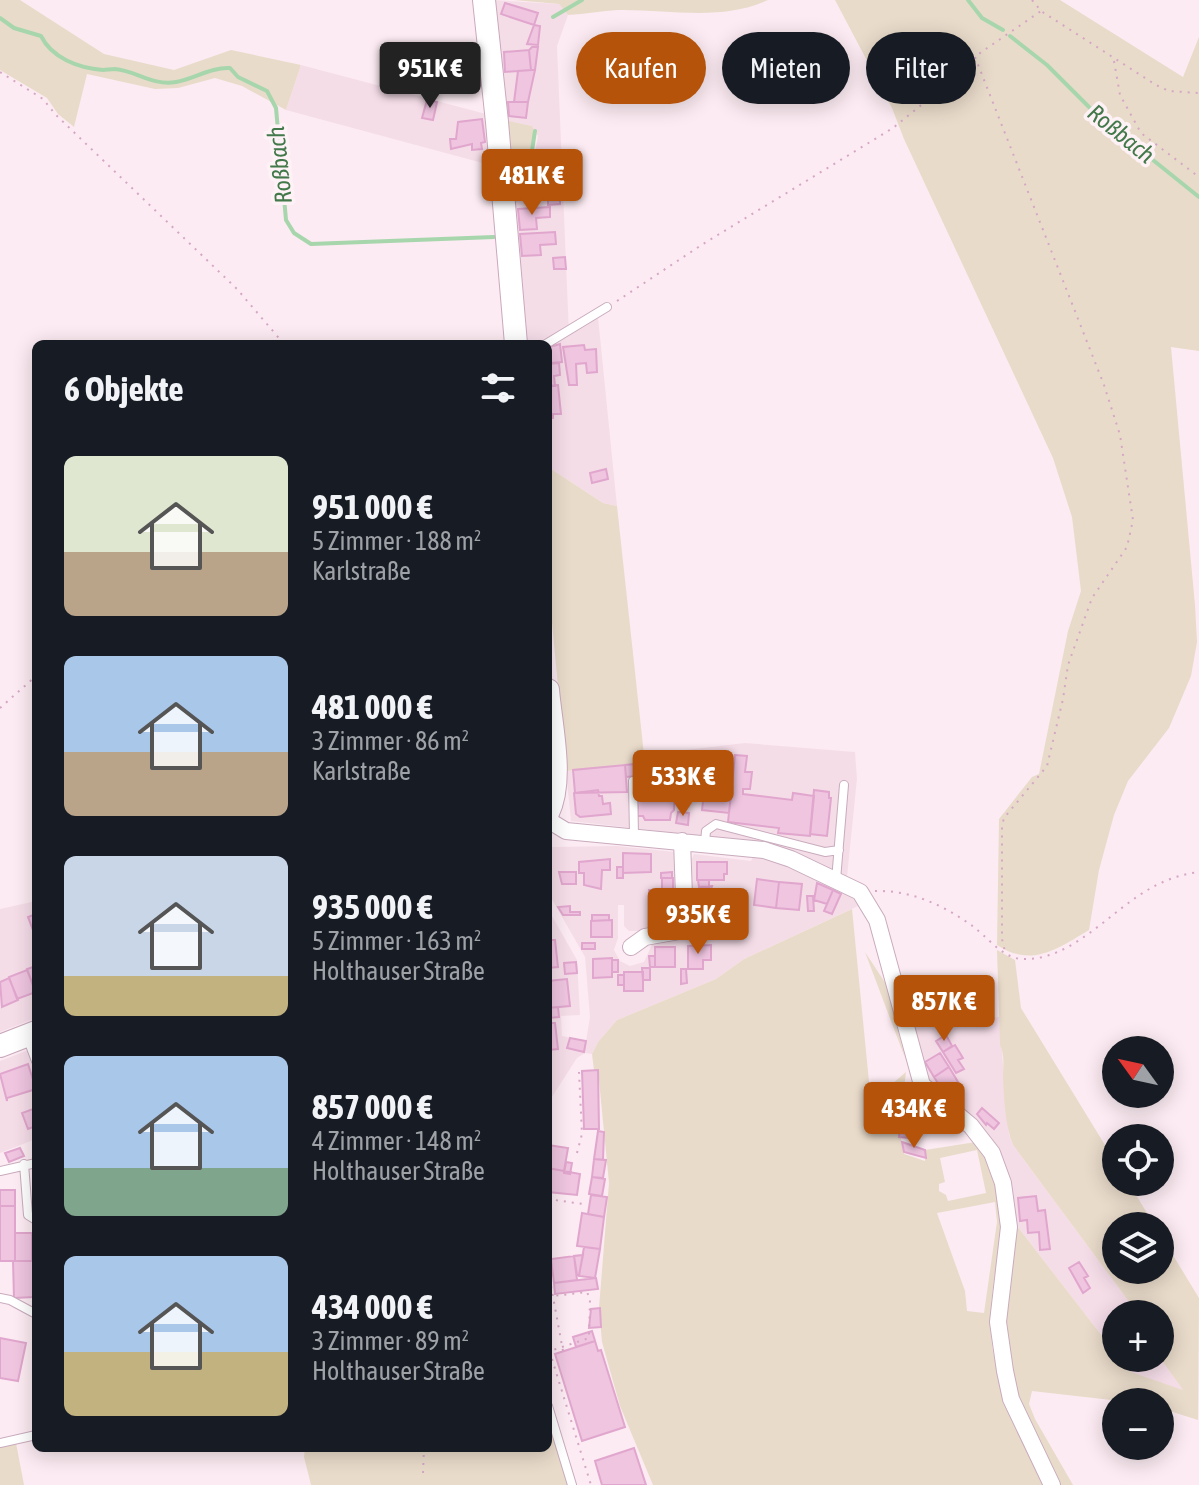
<!DOCTYPE html>
<html lang="de">
<head>
<meta charset="utf-8">
<style>
  :root { --surface:#171b24; --page:#20242c; --text:#f1f3f6; --muted:#9ea1a6; --accent:#b45309 }
  body { margin:0; font-family:"Asap Condensed",sans-serif; background:var(--page); color:var(--text); height:100vh; display:flex; flex-direction:column; font-size:30px; white-space:nowrap }
  * { box-sizing:border-box; margin:0 }
  p { font-size:26px; color:var(--muted) }
  .icon { flex:none; width:44px; height:44px; fill:none; stroke:currentColor; stroke-width:2; stroke-linecap:round; stroke-linejoin:round }
  .map { position:relative; flex:1; overflow:hidden }
  .side { position:absolute; left:32px; top:340px; width:520px; height:1112px; display:flex; flex-direction:column; background:var(--surface); border-radius:12px; box-shadow:0 4px 20px #0003 }
  .side>* { flex:none }
  .banner { position:absolute; left:576px; top:32px; width:502px; height:72px; display:flex; gap:16px }
  .needle { width:52px; rotate:303deg }
  .tools { position:absolute; left:1102px; top:1036px; display:grid; gap:16px }
  .tools a { display:grid; place-items:center; width:72px; height:72px; border-radius:50%; background:var(--surface); box-shadow:0 4px 20px #0003; font-size:40px }
  .price { position:absolute; translate:-50% -68px; padding:0 18px; border-radius:8px; background:var(--accent); color:#fff; font-size:26px; line-height:52px; filter:drop-shadow(0 2px 4px #0008) }
  .price::after { content:''; position:absolute; left:50%; top:48px; width:24px; height:18px; margin-left:-12px; background:inherit; clip-path:polygon(0 0,100% 0,50% 100%) }
  .price.selected { background:#222; color:#fff }
  ul { padding:0; list-style:none }
  li { display:flex; align-items:center; gap:24px; height:200px; padding:0 32px }
  li span { display:grid; place-items:center; flex:none; width:224px; height:160px; border-radius:12px; color:#555 }
  li>.icon { margin-inline-start:auto }
  span .icon { width:96px; height:96px; fill:#fffc; stroke-width:1 }
  li b { font-size:34px }
  h2 { display:flex; justify-content:space-between; align-items:center; height:96px; padding:0 32px; font-size:34px }
  .pill { padding:0 28px; border-radius:36px; background:var(--surface); box-shadow:0 4px 20px #0003; font-size:28px; line-height:72px }
  .pill.selected { background:var(--accent); color:#fff }
  .map>svg:first-child { display:block }
  .residential { fill:#f5dde8 }
  .green { fill:#e9dbca; fill-rule:evenodd }
  .lines { fill:none; stroke-linecap:round; stroke-linejoin:round }
  .stream { stroke:#a7d6ad; stroke-width:4 }
  .building { fill:#efc5e0; stroke:#e1a6cd; stroke-width:2 }
  .lane-casing { stroke:#c9abbd; stroke-width:10 }
  .street-casing { stroke:#c9abbd; stroke-width:18 }
  .secondary-casing { stroke:#caa8bc; stroke-width:24 }
  .path { stroke:#d5a7c5; stroke-width:2; stroke-dasharray:2 6; stroke-linecap:butt }
  .lane { stroke:#fff; stroke-width:8 }
  .street { stroke:#fff; stroke-width:16 }
  .secondary { stroke:#fff; stroke-width:22 }
  .labels { text-anchor:middle; stroke-width:7; stroke-linejoin:round; paint-order:stroke }
  .water-label { font-size:24px; font-style:italic; fill:#43794a; stroke:#fef2f7 }
</style>
</head>
<body>
<div class="map">
<svg width="1199" height="1485" viewBox="0 0 1199 1485">
  <rect width="100%" height="100%" fill="#fcebf2"/>
  <path class="residential" d="M493 0 559 4 568 15 557 46 569 334 598 317 617 506 603 503 548 467V344H526L512 202 518 201 522 180 532 171 538 136 531 126 504 120Z
    M301 65 486 114 490 165 286 110Z
    M745 743 855 752 857 779 847 877 770 844 571 821 566 771 683 760 685 750Z
    M617 846 675 852 678 923 656 931H629L624 926V905H618V938L614 950 620 961 630 966 644 962 653 942 689 935V865L694 854 751 861 753 857 766 858 808 875 852 897 858 906 744 959 716 979 617 1020 598 1042 592 1054 585 1053 577 1058 548 1103V909L577 960 580 1015 561 1016 562 1036 586 1041 590 1017 585 957 549 894 550 847Z
    M36 901V1018L0 1032V909Z
    M947 999H960L968 1021 999 1017 1009 1134 1013 1145 1138 1314H1116V1354L1017 1226 1013 1191 1006 1170 927 1078 907 1013Z
    M36 1047V1139L0 1153V1061Z
    M1119 1358H1160L1184 1391 1130 1372Z"/>
  <path class="green" d="M0 0H20L104 54 174 70 231 50 301 65 286 110 242 86 215 78 178 88 155 89 87 74 74 127 58 114 47 98 0 70Z
    M514 0H768C722 22 667 9 618 10 602 11 585 14 568 15L559 4Z
    M835 0H1060L1183 77 1199 37V351L1171 347 1195 605 1197 642 1191 676 1169 728 1128 781 1114 815 1099 870 1089 930C1057 949 1032 968 997 945L999 819 1032 777 1039 774 1068 631 1081 591 1072 517 1053 458 904 139 892 108Z
    M504 120 532 126 534 130C533 154 515 182 518 202H512Z
    M548 467 603 503 617 506 645 764 566 771 548 580Z
    M852 909 871 1102 906 1072 899 1129 904 1154 925 1161V1150L976 1142C1024 1210 986 1265 991 1335 994 1384 1027 1440 1047 1485H653L620 1406 602 1342 599 1308 609 1183 598 1070H594L592 1054 598 1042 617 1020 716 979 744 959ZM977 1150 986 1193 948 1201 946 1195 939 1191V1184L945 1182 940 1158ZM995 1202 997 1222 984 1313 967 1311 965 1291 937 1213Z
    M997 950 1015 960 1021 1008 1116 1163V1182H1128L1155 1226H1116V1270H1160V1234L1199 1298 1198 1420 1160 1408V1402H1129L1032 1391 1029 1404 1035 1419 1073 1485H1057L1015 1394 1005 1322 1017 1226 1116 1354V1358H1119L1131 1372 1183 1390 1160 1358V1314H1138L1013 1145C1005 1125 1004 1099 1003 1078 1003 1066 1005 1056 1000 1045Z
    M865 952 886 984 905 1058Z
    M548 1416 570 1485H311L304 1457 305 1448H548Z
    M16 1443 24 1485H0V1447Z"/>
  <g class="lines">
    <path class="stream" d="M968 0 982 18 1003 30
      M553 17 582 0
      M0 18 14 28 41 36C52 58 78 68 103 70 106 70 111 69 115 69 137 71 152 86 176 82 194 79 211 67 230 68L238 77 267 91 276 108 286 220 294 233 311 244 494 237
      M1010 36 1047 65 1097 115 1199 197
      M517 198 531 157 535 131"/>
  </g>
  <path class="building" d="M505 3 538 13 534 25 501 14Z
    M534 25 540 26 538 45 527 44Z
    M532 47H538L535 70H531L529 50Z
    M529 50 531 70 505 72 504 52Z
    M531 70H535L528 102H514L518 71Z
    M427 100 437 102 433 120 422 118Z
    M508 102H528L526 118 509 116Z
    M482 119 485 142 481 143 482 149 472 150V144L451 149 450 139H456L458 122Z
    M512 158 523 159 521 170H513Z
    M560 197V204L548 205V198Z
    M550 207V217L536 218 537 229 520 230 518 209Z
    M555 232 556 244 540 245 541 255 522 256 520 234Z
    M565 257 566 269H554L553 258Z
    M560 344 562 362 551 363 549 347Z
    M584 345 585 350 596 349 597 372 587 373 586 363 576 364 577 385H569L563 347Z
    M559 363 560 375 554 376 555 386H548V364Z
    M558 385 561 414H553V418L548 419V386Z
    M606 469 608 479 592 483 590 473Z
    M735 755 747 756 745 772H752L750 789H743V794L792 800 793 793 814 796 810 836 778 833 779 828 728 822Z
    M669 761 671 773 626 777 625 765Z
    M625 765 627 792 575 793 573 770Z
    M705 784 732 787 729 813 702 810Z
    M598 790 599 796H602L603 804 610 803 611 814 580 817 576 814 574 793Z
    M640 790 675 794 674 810 671 813 670 820H645L643 816H637L638 806 634 802 638 799Z
    M814 790 829 792V798H831L827 836 810 834Z
    M678 812 689 813 688 825 676 823Z
    M623 853 651 854V872L623 873Z
    M610 859V870H602L601 889 584 885V873H579V862Z
    M697 862H727V874H724V880H697Z
    M617 867H623V878H617Z
    M559 872H576V884H562Z
    M672 872V878H661V873Z
    M662 878H673V890H662Z
    M757 879 779 882 776 908 754 905Z
    M698 880H709V887H699Z
    M779 882 802 884 799 910 776 908Z
    M817 883 833 890 827 904 814 900Z
    M712 886 709 898H699V887Z
    M649 890H672V905H649Z
    M833 890 841 894 832 914 824 911Z
    M807 896H813L814 911H808Z
    M695 898H715L714 924H695Z
    M649 905H672V919L649 920Z
    M570 906V912H580V915H563L558 907Z
    M36 914V938L28 917Z
    M592 915H609V920L592 921Z
    M612 920V937H591V921Z
    M548 940H555L558 967 548 968Z
    M582 943H595V949H582Z
    M711 945V960H703V969H688V946Z
    M655 947H675V967H655Z
    M649 956H655V967H650Z
    M612 958V977L593 978V959Z
    M612 960H618V972H612Z
    M576 962 577 973 565 974 564 963Z
    M36 966V991H35L27 969Z
    M642 968H650V980H643Z
    M681 969H686L687 983 681 984Z
    M27 970 36 992 17 999 9 977Z
    M624 972H643V991H624Z
    M618 975H624V985H618Z
    M9 978 18 1000 2 1007 0 982Z
    M567 979 570 1006 548 1008V981Z
    M558 1007 559 1017 548 1018V1008Z
    M548 1023H555L558 1049 548 1050Z
    M946 1035 952 1046 943 1052 936 1041Z
    M570 1038 586 1041 584 1052 567 1048Z
    M955 1045 963 1058 958 1060 964 1069 956 1073 943 1052Z
    M940 1053 949 1067 934 1077 925 1062Z
    M28 1064 36 1089 7 1098V1101L0 1074Z
    M949 1067 958 1082 943 1091 934 1077Z
    M598 1070 599 1129H584L582 1071Z
    M905 1085 913 1088 910 1095 914 1096 909 1138 899 1137Z
    M982 1108 999 1123 994 1129 987 1123 986 1125 977 1114Z
    M33 1109 36 1126 28 1129 22 1113Z
    M598 1131 604 1132 603 1160 594 1159Z
    M902 1142 925 1150 926 1158 904 1152Z
    M548 1145 568 1148 564 1171 548 1168Z
    M20 1148 24 1156 9 1162 5 1153Z
    M594 1159 606 1160 603 1178 592 1177Z
    M566 1162 572 1163 570 1174 564 1173Z
    M548 1168 580 1174 577 1195 548 1192Z
    M592 1177 605 1179 602 1196 589 1194Z
    M0 1190H15V1206H0Z
    M591 1195 607 1197 604 1217 588 1214Z
    M1036 1196 1038 1211 1045 1210 1050 1249 1040 1250 1039 1232 1028 1233 1027 1220 1020 1221 1018 1198Z
    M0 1206H15V1261H0Z
    M582 1213 604 1217 600 1249 577 1246Z
    M15 1233H32V1261H15Z
    M584 1247 600 1249 595 1278 579 1276Z
    M583 1255 579 1275H577L574 1256Z
    M574 1256 577 1280 554 1283 551 1259Z
    M13 1261H35V1297L14 1298Z
    M1079 1262 1088 1276 1084 1278 1090 1288 1083 1293 1069 1268Z
    M596 1278 598 1289 555 1294 554 1283Z
    M600 1308 601 1327 589 1328 591 1309Z
    M592 1331 595 1341 576 1347 573 1337Z
    M0 1338 26 1343 18 1381 0 1378Z
    M595 1341 598 1351 601 1350 625 1427 582 1441 555 1354Z
    M634 1448 646 1485H602L595 1461Z"/>
  <g class="lines">
    <defs>
      <path id="lane" d="M546 344 607 307
        M634 836 633 781H670
        M705 843 706 831 716 824 825 852 839 850
        M836 880 844 785
        M27 1037 36 1061
        M24 1164 28 1215 36 1220
        M0 1171 36 1163
        M0 1298 10 1300 36 1314
        M548 1406 572 1485
        M0 1443 36 1435"/>
      <path id="street" d="M548 820 566 831 764 850 791 859 860 892 877 920 922 1085 971 1126 992 1153 1003 1183 1009 1227 998 1322 1005 1371 1011 1399 1052 1485
        M631 947 645 937 679 931 685 923 682 841"/>
      <path id="secondary" d="M484 0 497 122 516 344
        M548 690C551 726 564 780 548 813
        M0 1046 36 1032"/>
    </defs>
    <use href="#lane" class="lane-casing"/>
    <use href="#street" class="street-casing"/>
    <use href="#secondary" class="secondary-casing"/>
    <path class="path" d="M1032 0 1041 11 1156 85 1169 91 1199 93
      M975 57 1104 385 1120 435 1133 520 1127 547 1092 598 1068 665 1063 699 1047 766 1004 818 1002 826V939L1005 952
      M1114 61 1120 95 1141 133 1199 177
      M0 72 43 99 56 115 237 289 284 344
      M617 301 703 244 893 128 947 84 967 62 1041 11
      M0 708 36 676
      M875 891C911 890 943 905 971 925 987 936 1001 957 1021 959 1072 962 1111 909 1153 887 1167 879 1183 874 1199 872
      M577 1153 582 1134 579 1072
      M548 1199 583 1204
      M548 1261 551 1286 554 1285
      M551 1286 563 1351
      M548 1359 552 1358 550 1351 589 1338 590 1299 587 1292 553 1296
      M552 1359 591 1485
      M423 1473 424 1448"/>
    <use href="#lane" class="lane"/>
    <use href="#street" class="street"/>
    <use href="#secondary" class="secondary"/>
  </g>
  <g class="labels">
    <g class="water-label">
      <text transform="translate(1121 134) rotate(39)" y="8">Roßbach</text>
      <text transform="translate(280 165) rotate(-96)" y="8">Roßbach</text>
    </g>
  </g>
</svg>
<div class="tools">
<a><svg class="needle" viewBox="-14 -14 28 28"><path d="M0-13l5 13h-10z" fill="#e53935"/><path d="M0 13l5-13h-10z" fill="#9ea1a6"/></svg></a>
<a><svg class="icon" aria-label="locate" viewBox="0 0 24 24"><circle cx="12" cy="12" r="6"/><path d="M12 2v4M12 18v4M2 12h4M18 12h4"/></svg></a>
<a><svg class="icon" aria-label="layers" viewBox="0 0 24 24"><path d="M12 4l9 5-9 5-9-5zM3 14l9 5 9-5"/></svg></a>
<a>+</a>
<a>−</a>
</div>
<b class="price selected" style="left:430px;top:110px">951K €</b>
<b class="price" style="left:532px;top:217px">481K €</b>
<b class="price" style="left:683px;top:818px">533K €</b>
<b class="price" style="left:698px;top:956px">935K €</b>
<b class="price" style="left:944px;top:1043px">857K €</b>
<b class="price" style="left:914px;top:1150px">434K €</b>
<div class="banner">
<a class="pill selected">Kaufen</a>
<a class="pill">Mieten</a>
<a class="pill">Filter</a>
</div>
<section class="side">
<h2>6 Objekte<svg class="icon" aria-label="filters" viewBox="0 0 24 24"><path d="M4 7h16M4 17h16"/><circle cx="9" cy="7" r="2"/><circle cx="15" cy="17" r="2"/></svg></h2>
<ul>
<li><span style="background:linear-gradient(#dfe7d0 60%,#b9a48a 0)"><svg class="icon" aria-label="home" viewBox="0 0 24 24"><path d="M3 11l9-7 9 7M6 9v11h12V9"/></svg></span><div><b>951 000 €</b><p>5 Zimmer · 188 m²</p><p>Karlstraße</p></div></li>
<li><span style="background:linear-gradient(#a9c7e8 60%,#b9a48a 0)"><svg class="icon" aria-label="home" viewBox="0 0 24 24"><path d="M3 11l9-7 9 7M6 9v11h12V9"/></svg></span><div><b>481 000 €</b><p>3 Zimmer · 86 m²</p><p>Karlstraße</p></div></li>
<li><span style="background:linear-gradient(#c9d6e8 75%,#c2b280 0)"><svg class="icon" aria-label="home" viewBox="0 0 24 24"><path d="M3 11l9-7 9 7M6 9v11h12V9"/></svg></span><div><b>935 000 €</b><p>5 Zimmer · 163 m²</p><p>Holthauser Straße</p></div></li>
<li><span style="background:linear-gradient(#a9c7e8 70%,#7fa58c 0)"><svg class="icon" aria-label="home" viewBox="0 0 24 24"><path d="M3 11l9-7 9 7M6 9v11h12V9"/></svg></span><div><b>857 000 €</b><p>4 Zimmer · 148 m²</p><p>Holthauser Straße</p></div></li>
<li><span style="background:linear-gradient(#a9c7e8 60%,#c2b280 0)"><svg class="icon" aria-label="home" viewBox="0 0 24 24"><path d="M3 11l9-7 9 7M6 9v11h12V9"/></svg></span><div><b>434 000 €</b><p>3 Zimmer · 89 m²</p><p>Holthauser Straße</p></div></li>
</ul>
</section>
</div>
</body>
</html>
